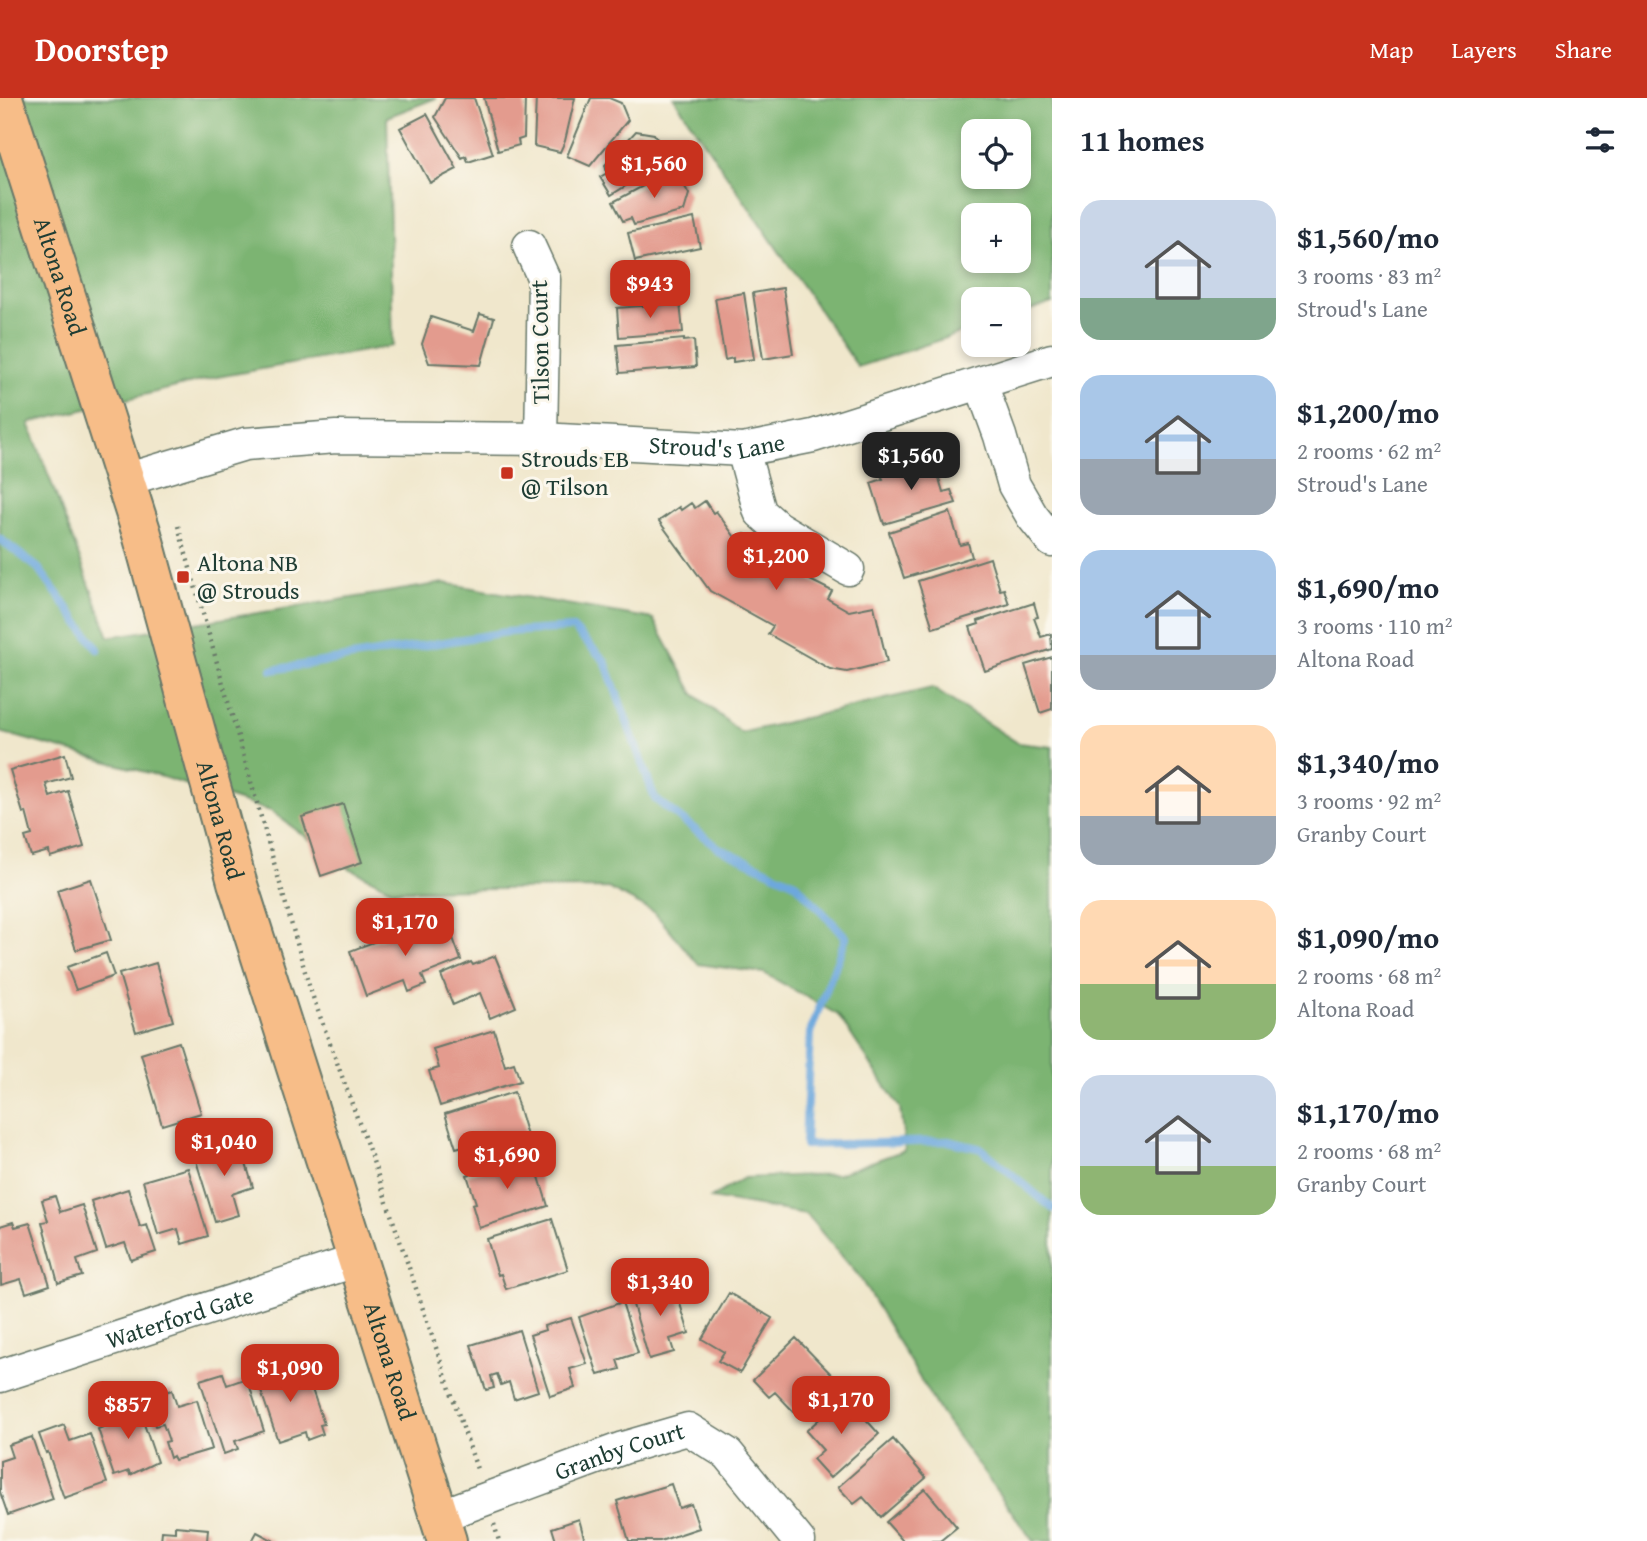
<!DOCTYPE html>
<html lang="en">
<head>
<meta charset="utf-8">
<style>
  :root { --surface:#fff; --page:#f2f2f3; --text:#1f2937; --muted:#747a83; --accent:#c8321e }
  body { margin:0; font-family:"Gentium Book Plus",serif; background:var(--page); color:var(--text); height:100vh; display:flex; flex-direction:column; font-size:26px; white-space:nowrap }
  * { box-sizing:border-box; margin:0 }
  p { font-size:23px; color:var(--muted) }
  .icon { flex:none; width:38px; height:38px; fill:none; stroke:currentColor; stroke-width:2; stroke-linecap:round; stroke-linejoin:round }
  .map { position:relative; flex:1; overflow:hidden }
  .drawer { display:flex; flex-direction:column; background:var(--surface); width:595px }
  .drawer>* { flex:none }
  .buttons { position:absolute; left:961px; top:21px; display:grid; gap:14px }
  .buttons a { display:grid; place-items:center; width:70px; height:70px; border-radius:14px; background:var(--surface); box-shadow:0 4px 10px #0003; font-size:35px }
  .price { position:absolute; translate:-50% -60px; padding:0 16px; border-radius:14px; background:var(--accent); color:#fff; font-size:23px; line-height:46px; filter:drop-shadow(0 2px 4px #0008) }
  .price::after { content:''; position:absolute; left:50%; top:42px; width:21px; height:16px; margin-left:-10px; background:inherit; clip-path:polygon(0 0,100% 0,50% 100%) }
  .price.current { background:#222; color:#fff }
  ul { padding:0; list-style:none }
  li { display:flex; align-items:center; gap:21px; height:175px; padding:0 28px }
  li span { display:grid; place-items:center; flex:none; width:196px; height:140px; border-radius:21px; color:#555 }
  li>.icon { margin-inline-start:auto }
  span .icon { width:84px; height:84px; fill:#fffc; stroke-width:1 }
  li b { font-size:30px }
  h2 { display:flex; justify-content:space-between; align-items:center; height:84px; padding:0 28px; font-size:30px }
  header { display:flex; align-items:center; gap:42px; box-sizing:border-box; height:98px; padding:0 35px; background:var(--accent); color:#fff }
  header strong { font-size:33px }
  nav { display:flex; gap:38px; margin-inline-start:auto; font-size:24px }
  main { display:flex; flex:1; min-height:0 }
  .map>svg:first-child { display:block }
  .forest { fill:#7bb472; stroke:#4d7853; stroke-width:2; fill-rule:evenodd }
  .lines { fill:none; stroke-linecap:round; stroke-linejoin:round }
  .stream { stroke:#6da8dd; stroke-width:8 }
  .building { fill:#e39b8e }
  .minor-casing { stroke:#687869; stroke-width:35 }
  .major-casing { stroke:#687869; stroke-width:42 }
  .path { stroke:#687869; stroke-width:4.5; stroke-dasharray:2 5; stroke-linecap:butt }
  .minor { stroke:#fff; stroke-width:32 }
  .major { stroke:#f7bd88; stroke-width:38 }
  .poi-dot { fill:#c8321e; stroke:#fbf7ec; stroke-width:2.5 }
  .labels { text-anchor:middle; stroke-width:6; stroke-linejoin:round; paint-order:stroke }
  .street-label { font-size:24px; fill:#1f3d34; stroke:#fbf7ec }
  .poi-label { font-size:24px; fill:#1f3d34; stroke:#fbf7ec; text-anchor:start }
</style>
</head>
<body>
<header>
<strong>Doorstep</strong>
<nav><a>Map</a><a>Layers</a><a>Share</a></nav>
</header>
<main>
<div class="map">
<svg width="1052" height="1443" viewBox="0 0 1052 1443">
  <rect width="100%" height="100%" fill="#fbf7ec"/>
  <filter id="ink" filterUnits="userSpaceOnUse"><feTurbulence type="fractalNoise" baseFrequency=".0143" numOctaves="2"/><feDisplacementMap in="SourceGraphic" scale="14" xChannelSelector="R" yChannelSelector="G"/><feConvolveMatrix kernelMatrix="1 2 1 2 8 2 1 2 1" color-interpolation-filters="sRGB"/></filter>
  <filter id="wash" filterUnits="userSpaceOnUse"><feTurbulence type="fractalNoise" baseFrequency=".00686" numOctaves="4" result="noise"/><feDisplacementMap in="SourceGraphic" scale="28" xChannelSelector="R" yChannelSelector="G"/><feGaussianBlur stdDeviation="1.57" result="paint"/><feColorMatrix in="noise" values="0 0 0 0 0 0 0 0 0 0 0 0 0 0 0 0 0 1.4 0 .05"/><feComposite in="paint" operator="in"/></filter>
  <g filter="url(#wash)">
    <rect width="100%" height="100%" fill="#f0e7cc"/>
    <path class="forest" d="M0 0H436L387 19 393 248 217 279 29 325 109 539 444 485 653 521 694 596 741 635 932 590 1018 645 1052 649V1443H1033L941 1316 859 1178 806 1116 711 1100 744 1080 838 1076 905 1052 900 1010 838 917 764 875 698 866 654 814 608 790 393 792 343 767 271 713 156 677 0 634Z
      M674 0H1052V205L1019 216 1018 201H973V231L858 269ZM973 33H1018V79H973ZM973 117H1018V163H973Z"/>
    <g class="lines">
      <path class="stream" d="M0 441 38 470 98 551
        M272 572 507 534 573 530 605 563 655 701 719 750 795 785 846 839 810 935 805 1047 948 1043 982 1051 1052 1110"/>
    </g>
    <g id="blocks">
      <path class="building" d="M445 0H474L493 56 468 64 466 58 462 60 435 19Z
        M484 0H525L524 40 518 42 519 47 498 53Z
        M536 0H575L565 43 560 54 534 48Z
        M591 0H609L621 5 628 22 590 68 567 58Z
        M427 16 457 71 430 85 400 30Z
        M636 33 654 36 669 61 611 97 600 79 607 75 605 67Z
        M675 71 689 96 684 113 634 127 631 120 623 123 613 104Z
        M694 120 700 149 635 163 628 135Z
        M680 167 682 200 621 205V173Z
        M783 190 793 256 763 261 753 195Z
        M744 195 754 261 733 264V260L725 262 715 200Z
        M680 205 683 234 619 239 617 210Z
        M480 216 494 220 481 267 429 265 422 246 431 219 474 233Z
        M684 241V243L694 242 696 269 620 275 617 247Z
        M933 360 943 394 951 392 956 405 884 426 871 385 883 381 881 377Z
        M705 403 713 415 716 413 740 446 745 436 809 470 804 479 832 493 828 501 849 513 874 508 887 564 847 574 830 571 768 536 773 528 710 493 659 423 679 409 681 412 691 405 695 410Z
        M950 414 960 447 968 445 972 459 904 480 889 434Z
        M990 460 1000 492 1004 491 1009 506 933 530 918 483Z
        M1034 505 1038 519 1034 520 1041 539 1051 536 1052 551 985 573 970 529 979 526 978 523Z
        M1052 559V611L1040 615 1025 567Z
        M65 656 71 679 46 686 50 699 68 693 84 749 50 759 49 753 31 758 25 739 32 737 26 714 23 715 10 672Z
        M343 706 362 764 321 778 302 719Z
        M91 781 111 842 76 852 57 792Z
        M433 821 437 833 449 829 461 862 422 877 426 887 409 894 405 883 366 898 350 853Z
        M106 855 114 878 76 892 67 869Z
        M495 858 516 909 490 920 480 895 453 907 441 877 471 864 473 867Z
        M156 865 173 923 136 934 119 876Z
        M494 932 505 968 514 965 520 983 440 1008 429 973 439 970 433 951Z
        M179 944 201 1015 162 1027 141 956Z
        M514 994 530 1048 469 1067 463 1048 456 1050 445 1016Z
        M239 1042 253 1089 232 1096 238 1117 215 1124 194 1056Z
        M532 1056 548 1108 479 1130 472 1106 476 1105 467 1077Z
        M188 1070 208 1138 182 1146 178 1131 158 1137 143 1083Z
        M128 1091 140 1129 147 1127 156 1154 131 1162 125 1145 106 1151 91 1103Z
        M55 1098 60 1114 82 1107 97 1155 77 1162 82 1178 58 1185 42 1124 48 1123 42 1102Z
        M552 1121 568 1172 506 1191 501 1176 498 1177 487 1141Z
        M13 1124 15 1129 30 1125 50 1187 26 1195 21 1181 1 1187 0 1128Z
        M673 1183 689 1235 670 1241 674 1254 649 1261 631 1200 646 1196 644 1189Z
        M729 1195 772 1220 740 1275 718 1263 724 1254 702 1241Z
        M622 1204 638 1255 617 1262 620 1271 598 1277 579 1219Z
        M571 1220 587 1266 570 1271 575 1290 550 1298 530 1237 545 1232 544 1228Z
        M519 1232 538 1293 514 1301 509 1284 501 1287 497 1276 491 1278 494 1290 486 1292 471 1247Z
        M796 1240 832 1277 794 1314 775 1294 769 1299 753 1282Z
        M277 1266 284 1285 290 1282 288 1278 303 1273 305 1277H307L324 1326 320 1327 323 1336 307 1342 305 1334 278 1343 254 1273Z
        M223 1275 227 1287 247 1280 264 1333 235 1343 238 1351 224 1356 200 1282Z
        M172 1292 177 1308 197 1302 212 1351 175 1362 173 1358 170 1360 165 1344 169 1343 163 1326 155 1328 146 1300Z
        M845 1298 879 1336 830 1380 813 1361 823 1352 806 1333Z
        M140 1302 147 1325 144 1326 157 1364 130 1377 129 1373 114 1378 98 1331 119 1323 115 1310Z
        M64 1327 70 1343 90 1336 107 1385 64 1400 48 1354 46 1355 39 1336Z
        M32 1339 53 1401 8 1417 0 1394V1363L12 1359 8 1347Z
        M893 1341 926 1380 881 1419 863 1399 854 1406 838 1389Z
        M671 1386 679 1410 691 1406 699 1430 660 1443H629L617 1403Z
        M925 1391 957 1429 940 1443H903L886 1424Z
        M579 1421 585 1443H556L552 1430Z
        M175 1428 208 1431 207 1443H161L162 1433 175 1434Z
        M257 1434 274 1443H252Z"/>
    </g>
  </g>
  <g filter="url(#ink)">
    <use href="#blocks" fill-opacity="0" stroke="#687869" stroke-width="2"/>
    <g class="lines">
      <defs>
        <g id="minor">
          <path d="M529 148 544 181 541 341"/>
          <path d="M981 286 1000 338 1014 387 1032 418 1052 443"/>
          <path d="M743 352 760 414 777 429 848 471"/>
          <path id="s1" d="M125 382 245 346 336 339 541 341 743 352 813 338 1052 262"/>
          <path id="s2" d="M0 1278 358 1162"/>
          <path id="s3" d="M440 1418 623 1350 688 1331 728 1356 799 1443"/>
        </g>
        <g id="major">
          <path id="s4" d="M3 0 142 436 237 784 447 1443"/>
        </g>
      </defs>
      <use href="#minor" class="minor-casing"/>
      <use href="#major" class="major-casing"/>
      <path class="path" d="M178 428 310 891 373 1063 478 1374
        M494 1426 499 1443"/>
      <use href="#minor" class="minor"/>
      <use href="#major" class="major"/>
    </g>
  </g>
  <g class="poi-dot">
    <rect x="500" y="368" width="14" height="14" rx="3.5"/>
    <rect x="176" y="472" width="14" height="14" rx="3.5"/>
  </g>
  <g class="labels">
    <g class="street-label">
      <text dy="8" stroke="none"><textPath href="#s4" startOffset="187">Altona Road</textPath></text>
      <text transform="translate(540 244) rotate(-91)" y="8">Tilson Court</text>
      <text dy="8" stroke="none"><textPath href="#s1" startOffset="598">Stroud's Lane</textPath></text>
      <text dy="8" stroke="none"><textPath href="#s4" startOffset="754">Altona Road</textPath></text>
      <text dy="8" stroke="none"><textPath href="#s2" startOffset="189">Waterford Gate</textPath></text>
      <text dy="8" stroke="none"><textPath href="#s4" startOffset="1321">Altona Road</textPath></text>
      <text dy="8" stroke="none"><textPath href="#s3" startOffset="191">Granby Court</textPath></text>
    </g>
    <g class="poi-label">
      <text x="521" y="369">Strouds EB<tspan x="521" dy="28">@ Tilson</tspan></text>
      <text x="197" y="473">Altona NB<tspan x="197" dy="28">@ Strouds</tspan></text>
    </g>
  </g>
</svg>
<div class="buttons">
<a><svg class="icon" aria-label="locate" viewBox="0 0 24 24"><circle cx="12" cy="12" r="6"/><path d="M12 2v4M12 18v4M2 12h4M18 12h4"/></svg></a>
<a>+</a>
<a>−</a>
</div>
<b class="price" style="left:654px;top:102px">$1,560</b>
<b class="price" style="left:650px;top:222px">$943</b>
<b class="price current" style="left:911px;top:394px">$1,560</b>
<b class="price" style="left:776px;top:494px">$1,200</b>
<b class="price" style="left:405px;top:860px">$1,170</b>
<b class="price" style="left:224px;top:1080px">$1,040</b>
<b class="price" style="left:507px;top:1093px">$1,690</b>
<b class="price" style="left:660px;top:1220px">$1,340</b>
<b class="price" style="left:290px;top:1306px">$1,090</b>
<b class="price" style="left:841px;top:1338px">$1,170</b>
<b class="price" style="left:128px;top:1343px">$857</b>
</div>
<section class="drawer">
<h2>11 homes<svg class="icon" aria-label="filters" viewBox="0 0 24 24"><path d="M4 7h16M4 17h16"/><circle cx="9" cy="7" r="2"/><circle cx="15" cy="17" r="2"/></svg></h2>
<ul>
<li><span style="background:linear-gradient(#c9d6e8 70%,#7fa58c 0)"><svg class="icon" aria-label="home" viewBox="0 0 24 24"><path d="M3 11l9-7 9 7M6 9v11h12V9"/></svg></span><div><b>$1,560/mo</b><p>3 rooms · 83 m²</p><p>Stroud's Lane</p></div></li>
<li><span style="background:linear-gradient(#a9c7e8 60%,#9aa5b1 0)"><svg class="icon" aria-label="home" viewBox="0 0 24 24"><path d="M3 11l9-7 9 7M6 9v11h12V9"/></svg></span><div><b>$1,200/mo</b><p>2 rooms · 62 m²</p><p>Stroud's Lane</p></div></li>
<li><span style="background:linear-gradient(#a9c7e8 75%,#9aa5b1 0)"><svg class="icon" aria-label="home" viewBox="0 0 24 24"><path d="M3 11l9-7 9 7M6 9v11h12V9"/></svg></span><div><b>$1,690/mo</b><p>3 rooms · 110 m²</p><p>Altona Road</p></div></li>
<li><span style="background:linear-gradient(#ffd9b3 65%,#9aa5b1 0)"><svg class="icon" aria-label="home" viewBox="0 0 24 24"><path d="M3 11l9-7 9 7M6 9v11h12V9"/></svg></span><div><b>$1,340/mo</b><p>3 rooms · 92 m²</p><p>Granby Court</p></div></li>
<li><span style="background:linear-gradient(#ffd9b3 60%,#8fb573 0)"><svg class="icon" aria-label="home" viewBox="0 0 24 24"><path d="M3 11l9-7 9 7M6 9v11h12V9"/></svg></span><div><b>$1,090/mo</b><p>2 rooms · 68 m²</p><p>Altona Road</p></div></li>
<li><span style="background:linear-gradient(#c9d6e8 65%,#8fb573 0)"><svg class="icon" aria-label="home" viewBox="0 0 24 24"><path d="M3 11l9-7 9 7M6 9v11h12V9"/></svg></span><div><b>$1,170/mo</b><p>2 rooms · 68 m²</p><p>Granby Court</p></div></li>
</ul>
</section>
</main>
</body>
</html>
